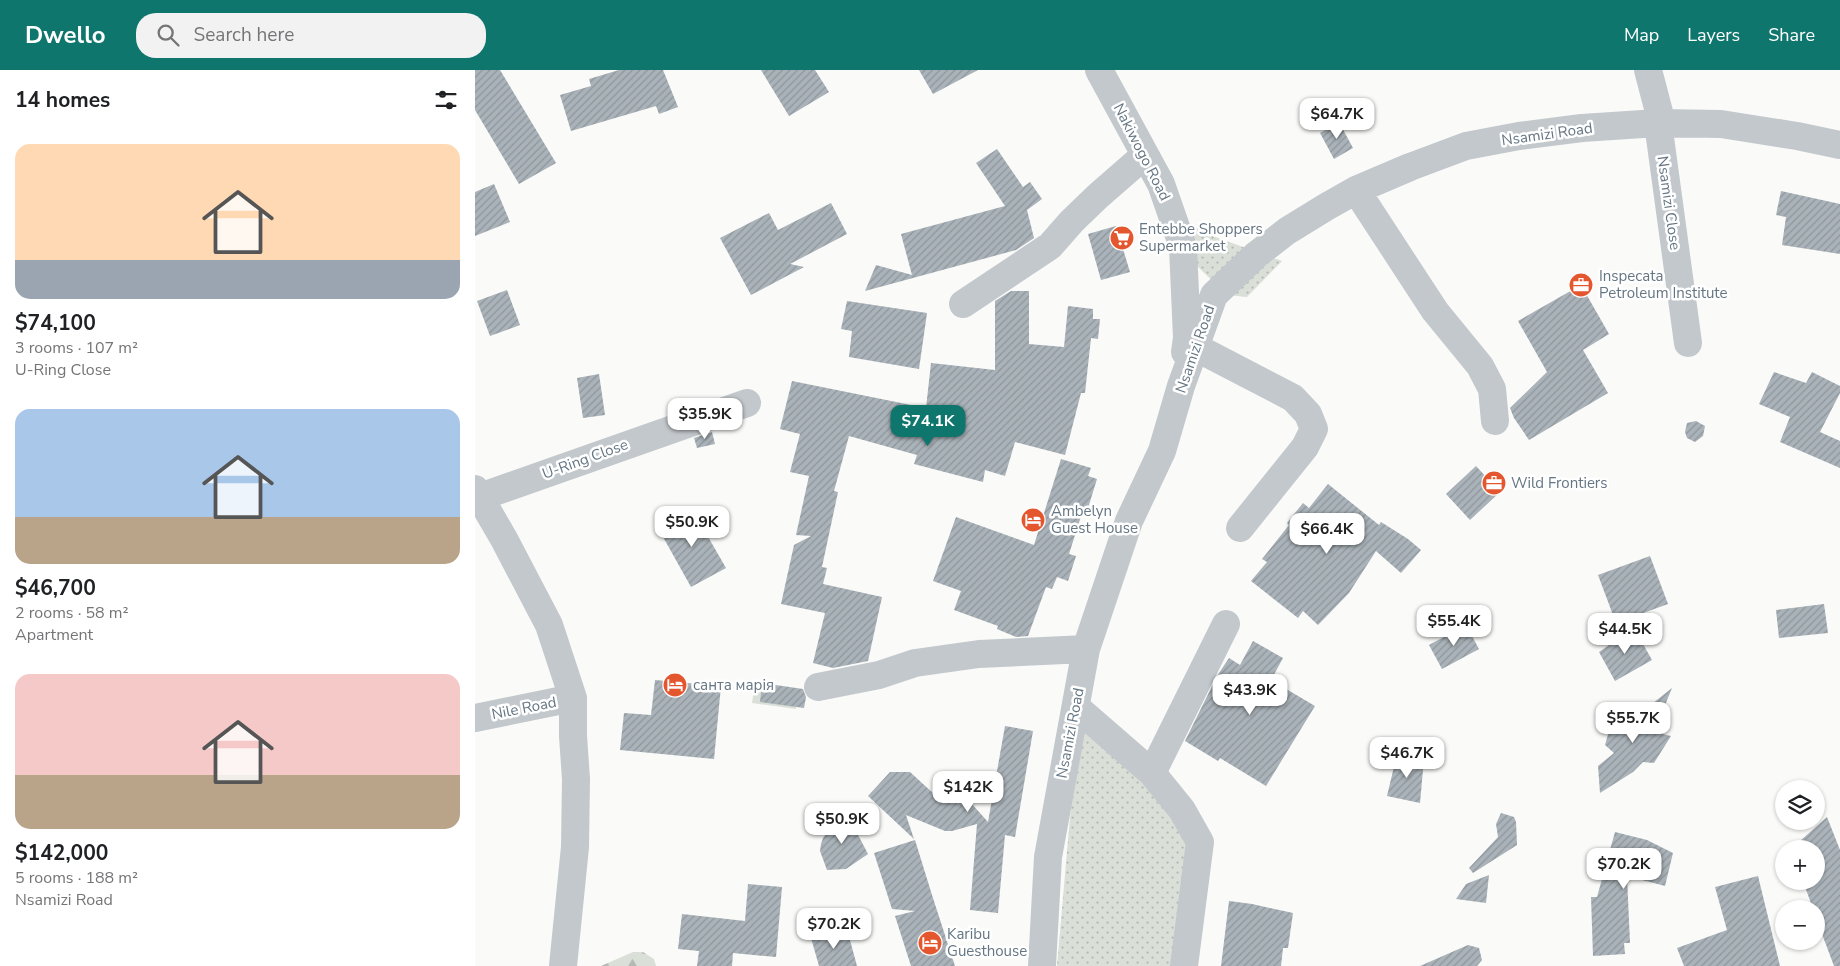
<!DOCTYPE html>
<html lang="en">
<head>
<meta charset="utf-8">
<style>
  :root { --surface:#fff; --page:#f2f2f2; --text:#202124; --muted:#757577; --accent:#0f766e }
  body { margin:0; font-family:"Nunito Sans",sans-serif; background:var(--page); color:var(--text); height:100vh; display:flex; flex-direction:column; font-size:19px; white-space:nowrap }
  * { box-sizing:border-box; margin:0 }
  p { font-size:16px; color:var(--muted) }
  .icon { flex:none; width:28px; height:28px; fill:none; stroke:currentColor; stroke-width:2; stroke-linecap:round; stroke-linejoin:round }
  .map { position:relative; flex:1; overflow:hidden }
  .sheet { display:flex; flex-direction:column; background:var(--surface); width:475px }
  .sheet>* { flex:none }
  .controls { position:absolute; left:1300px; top:710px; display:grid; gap:10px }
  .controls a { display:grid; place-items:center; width:50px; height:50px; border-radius:50%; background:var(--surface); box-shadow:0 1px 4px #0004; font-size:25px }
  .price { position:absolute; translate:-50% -42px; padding:0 11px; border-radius:10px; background:#fff; color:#222; font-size:16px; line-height:32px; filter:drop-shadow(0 1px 2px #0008) }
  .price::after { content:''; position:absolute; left:50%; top:30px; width:15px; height:11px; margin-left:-8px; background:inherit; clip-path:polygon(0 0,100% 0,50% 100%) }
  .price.active { background:var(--accent); color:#fff }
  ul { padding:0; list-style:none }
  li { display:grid; align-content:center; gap:10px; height:265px; padding:0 15px }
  li span { display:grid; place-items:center; height:155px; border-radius:15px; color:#555 }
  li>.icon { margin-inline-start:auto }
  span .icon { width:90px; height:90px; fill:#fffc; stroke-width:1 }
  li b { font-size:21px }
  h2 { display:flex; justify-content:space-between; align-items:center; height:60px; padding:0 15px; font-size:21px }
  header { display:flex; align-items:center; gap:30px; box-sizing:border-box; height:70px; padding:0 25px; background:var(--accent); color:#fff }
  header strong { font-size:24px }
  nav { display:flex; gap:28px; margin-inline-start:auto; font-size:18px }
  .search { width:350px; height:45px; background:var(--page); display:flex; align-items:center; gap:12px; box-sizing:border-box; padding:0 18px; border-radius:20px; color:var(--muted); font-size:19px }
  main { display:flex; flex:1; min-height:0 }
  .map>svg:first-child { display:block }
  .grass { fill:url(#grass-dots) }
  .forest { fill:url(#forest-firs) }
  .pitch { fill:#dadfd7 }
  .building { fill:url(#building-hatch) }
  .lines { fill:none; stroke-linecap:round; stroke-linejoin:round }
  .minor { stroke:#c3c8cc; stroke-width:28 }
  .labels { text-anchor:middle; stroke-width:5; stroke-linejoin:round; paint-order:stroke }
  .street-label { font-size:15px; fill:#657683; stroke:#fff }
  .poi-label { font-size:15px; fill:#657683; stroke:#fff; text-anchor:start }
</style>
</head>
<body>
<header>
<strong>Dwello</strong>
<div class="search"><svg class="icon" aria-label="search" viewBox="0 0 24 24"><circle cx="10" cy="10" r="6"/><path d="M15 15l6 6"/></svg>Search here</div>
<nav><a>Map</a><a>Layers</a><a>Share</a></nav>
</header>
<main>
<section class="sheet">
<h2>14 homes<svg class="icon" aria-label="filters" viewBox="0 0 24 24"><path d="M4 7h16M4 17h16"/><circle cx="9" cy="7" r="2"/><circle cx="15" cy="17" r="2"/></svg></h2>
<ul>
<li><span style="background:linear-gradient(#ffd9b3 75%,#9aa5b1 0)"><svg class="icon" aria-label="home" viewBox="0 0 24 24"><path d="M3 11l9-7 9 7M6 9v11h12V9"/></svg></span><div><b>$74,100</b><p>3 rooms · 107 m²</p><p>U-Ring Close</p></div></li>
<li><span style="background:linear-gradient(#a9c7e8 70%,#b9a48a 0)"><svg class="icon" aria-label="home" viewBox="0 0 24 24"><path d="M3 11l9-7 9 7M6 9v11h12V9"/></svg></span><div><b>$46,700</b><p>2 rooms · 58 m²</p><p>Apartment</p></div></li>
<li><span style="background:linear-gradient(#f6c9c9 65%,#b9a48a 0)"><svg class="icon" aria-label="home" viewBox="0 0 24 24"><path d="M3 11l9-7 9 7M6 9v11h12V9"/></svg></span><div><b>$142,000</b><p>5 rooms · 188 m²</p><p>Nsamizi Road</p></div></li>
</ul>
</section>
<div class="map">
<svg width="1365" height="896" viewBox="0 0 1365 896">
  <defs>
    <pattern id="grass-dots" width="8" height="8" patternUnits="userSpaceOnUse" patternTransform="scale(1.25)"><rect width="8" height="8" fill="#dadfd7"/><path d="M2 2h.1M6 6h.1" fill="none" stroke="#b4b9b4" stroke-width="1.8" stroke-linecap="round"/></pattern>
    <pattern id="forest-firs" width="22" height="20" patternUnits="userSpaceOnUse" patternTransform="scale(1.25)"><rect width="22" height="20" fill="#dadfd7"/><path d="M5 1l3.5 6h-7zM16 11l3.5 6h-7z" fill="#b4b9b4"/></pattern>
    <pattern id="building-hatch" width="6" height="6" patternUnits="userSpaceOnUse" patternTransform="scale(1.25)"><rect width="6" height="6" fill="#aab3b9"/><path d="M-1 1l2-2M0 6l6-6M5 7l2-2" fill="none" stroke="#8e969c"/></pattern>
  </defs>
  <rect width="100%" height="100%" fill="#fafaf8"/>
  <path class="grass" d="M703 146 732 164 807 191 772 227 752 225 722 196Z
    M610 657 715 731 717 896H582L596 736Z"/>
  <path class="forest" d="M158 882H168L179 889 181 896H126Z"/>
  <path class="pitch" d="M280 613 324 620 321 639 277 633Z"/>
  <path class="building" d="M0 0H25L81 93 44 114 0 40Z
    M144 0H188L203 37 184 44 181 36 96 61 85 25 116 16 114 9Z
    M286 0H340L354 22 314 46Z
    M444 0H503L458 24Z
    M864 52 878 78 859 89 845 63Z
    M522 79 548 117 555 112 567 129 552 140 559 168 541 180 390 221 401 195 437 205 426 164 530 136 501 93Z
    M19 114 35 152 0 166V122Z
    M1306 121 1365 134V184L1307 175 1311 147 1301 145Z
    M356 133 372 164 315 194 329 197 276 225 245 168 294 143 303 160Z
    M641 156 655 202 626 210 613 164Z
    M1106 215 1134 264 1108 280 1133 323 1054 370 1039 348 1035 338 1072 302 1043 251Z
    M32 220 45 255 15 266 2 231Z
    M536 221H554V274L589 277 593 236 618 239V249H625L623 269 616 268 610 323H606L590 385 540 372 530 406 510 400 508 412 439 394 442 385 374 366 359 421 363 422 347 497 352 498 348 514 407 527 393 591 358 598 338 593 350 543 306 534 319 475 336 466 321 465 334 406 315 402 325 364 305 359 317 311 451 338 456 293 520 300V231Z
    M372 231 452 243 444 299 374 287 377 261 366 259Z
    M1299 302 1331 313 1337 302 1365 316V323L1345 362 1365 371V398L1305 372 1315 347 1284 334Z
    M124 304 130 345 108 348 102 308Z
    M1221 351 1230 356 1228 366 1220 372 1212 368 1210 362 1212 353Z
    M237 362 240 374 222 378 219 368Z
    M586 389 616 398 613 406 622 409 613 438 609 437 594 484 601 486 593 511 582 507 577 519 571 517 553 566 541 567 522 559 523 556 479 540 486 521 458 511 481 447 559 475Z
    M1001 396 1025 422 995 450 971 424Z
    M853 414 904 455 906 452 933 469 946 480 926 503 901 481 874 523 843 555 828 541 823 548 776 511 792 492 787 489 814 455 812 453 828 433 834 438Z
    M217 439 251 498 216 517 183 458Z
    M1175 486 1193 534 1141 553 1123 505Z
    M1349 534 1353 563 1304 568 1301 540Z
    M991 555 1004 579 967 599 954 575Z
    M1159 558 1177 590 1140 611 1124 582Z
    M778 571 808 588 796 610 840 636 791 716 745 688 743 691 710 671 742 606 754 588 765 595Z
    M180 610 246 616 239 689 145 680 149 643 176 645Z
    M287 613 328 619 331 627 329 638 285 632Z
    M1197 618 1179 662 1196 666 1179 693 1168 692 1158 702 1125 723 1123 696 1139 683 1130 675 1136 654 1141 655 1153 643 1163 645Z
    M530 656 558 661 540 767 530 765 523 843 495 840 502 754 477 761H470L431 745 439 769 393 726 415 702H435L459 724 469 719H476L488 724 513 752Z
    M922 684 949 689 945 733 912 726Z
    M370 740 393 784 371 799 352 800 345 781 346 774 348 768Z
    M1026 743 1039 747 1041 752 1042 775 998 803 994 798 1023 767 1021 754Z
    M1352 747 1365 780V896H1359L1341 848V839H1338L1328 811H1341V779H1316Z
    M1140 762 1172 770 1198 783 1190 816 1152 806 1155 873H1149L1150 884 1118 886 1116 827H1122Z
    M440 770 457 825 480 896H436L420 846 440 841 417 839 399 783Z
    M1014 805 1011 833 981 829 991 814Z
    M1283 806 1305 896H1209L1202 878 1252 860 1240 817Z
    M273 814 307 817 301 887 258 883 257 896H222L224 881 203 879 207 844 270 851Z
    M754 831 777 834 818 843 813 878H808L806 896H746Z
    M372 859 382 896H344L336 868Z
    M993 875 1004 878 1007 890 1002 896H945Z"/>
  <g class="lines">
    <path class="minor" d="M624 0 686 114 708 177 712 268 710 282
      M1173 0 1184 42 1183 53 1213 273
      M881 120 960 241 1005 296 1017 319 1020 351
      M488 234 575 176 597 151 623 126 670 85
      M720 277 818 328 833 344 839 359 830 377 765 458
      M0 419 29 469 74 555 98 628V666L101 709 100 777 88 896
      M5 427 272 333
      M343 617 404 605 440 593 504 584 611 579
      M601 637 677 703 707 740 725 772 709 896
      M0 648 98 628
      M677 703 751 554
      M567 896 573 787 611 579 654 451 687 381 706 316 739 225 781 185 812 161 851 137 881 120 935 97 991 76 1044 66 1107 58 1183 53 1246 54 1322 66 1365 75"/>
  </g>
  <defs>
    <symbol id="supermarket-disc" viewBox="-11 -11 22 22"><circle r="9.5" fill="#e4572e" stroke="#fff"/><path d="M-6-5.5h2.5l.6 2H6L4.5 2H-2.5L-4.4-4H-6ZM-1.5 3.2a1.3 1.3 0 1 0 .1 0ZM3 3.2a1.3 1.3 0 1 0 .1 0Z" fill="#fff"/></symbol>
    <symbol id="office-disc" viewBox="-11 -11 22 22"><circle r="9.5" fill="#e4572e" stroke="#fff"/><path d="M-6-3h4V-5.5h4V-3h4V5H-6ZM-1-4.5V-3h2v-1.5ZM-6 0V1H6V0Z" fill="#fff"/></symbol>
    <symbol id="hotel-disc" viewBox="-11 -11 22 22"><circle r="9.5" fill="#e4572e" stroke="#fff"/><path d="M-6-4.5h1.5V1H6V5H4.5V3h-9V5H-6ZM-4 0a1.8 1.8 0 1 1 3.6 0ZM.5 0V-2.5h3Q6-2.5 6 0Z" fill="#fff"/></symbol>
  </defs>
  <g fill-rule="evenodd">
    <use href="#supermarket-disc" x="633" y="154" width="28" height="28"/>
    <use href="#office-disc" x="1092" y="201" width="28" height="28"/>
    <use href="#office-disc" x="1005" y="399" width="28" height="28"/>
    <use href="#hotel-disc" x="544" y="436" width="28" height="28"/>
    <use href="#hotel-disc" x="186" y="601" width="28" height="28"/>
    <use href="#hotel-disc" x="441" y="859" width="28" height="28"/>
  </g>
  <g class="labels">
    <g class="street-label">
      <text transform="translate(1072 64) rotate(-8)" y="5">Nsamizi Road</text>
      <text transform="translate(667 82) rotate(63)" y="5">Nakiwogo Road</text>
      <text transform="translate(1194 133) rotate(82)" y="5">Nsamizi Close</text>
      <text transform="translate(720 279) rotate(-71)" y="5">Nsamizi Road</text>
      <text transform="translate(110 389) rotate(-20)" y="5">U-Ring Close</text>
      <text transform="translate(49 638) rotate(-11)" y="5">Nile Road</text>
      <text transform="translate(595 663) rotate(-79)" y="5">Nsamizi Road</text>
    </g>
    <g class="poi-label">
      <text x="664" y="164">Entebbe Shoppers<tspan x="664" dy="17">Supermarket</tspan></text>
      <text x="1124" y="211">Inspecata<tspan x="1124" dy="17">Petroleum Institute</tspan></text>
      <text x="1036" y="418">Wild Frontiers</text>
      <text x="576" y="446">Ambelyn<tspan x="576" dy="17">Guest House</tspan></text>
      <text x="218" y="620">санта марія</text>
      <text x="472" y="869">Karibu<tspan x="472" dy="17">Guesthouse</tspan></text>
    </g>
  </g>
</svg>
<div class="controls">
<a><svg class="icon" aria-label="layers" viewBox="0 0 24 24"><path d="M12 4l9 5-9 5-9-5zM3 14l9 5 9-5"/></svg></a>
<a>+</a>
<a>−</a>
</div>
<b class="price" style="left:862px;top:70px">$64.7K</b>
<b class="price" style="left:230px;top:370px">$35.9K</b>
<b class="price active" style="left:453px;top:377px">$74.1K</b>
<b class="price" style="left:217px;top:478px">$50.9K</b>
<b class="price" style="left:852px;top:485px">$66.4K</b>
<b class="price" style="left:979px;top:577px">$55.4K</b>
<b class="price" style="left:1150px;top:585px">$44.5K</b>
<b class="price" style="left:775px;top:646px">$43.9K</b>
<b class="price" style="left:1158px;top:674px">$55.7K</b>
<b class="price" style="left:932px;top:709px">$46.7K</b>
<b class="price" style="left:493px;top:743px">$142K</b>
<b class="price" style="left:367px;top:775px">$50.9K</b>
<b class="price" style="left:1149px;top:820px">$70.2K</b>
<b class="price" style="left:359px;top:880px">$70.2K</b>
</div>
</main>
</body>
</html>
